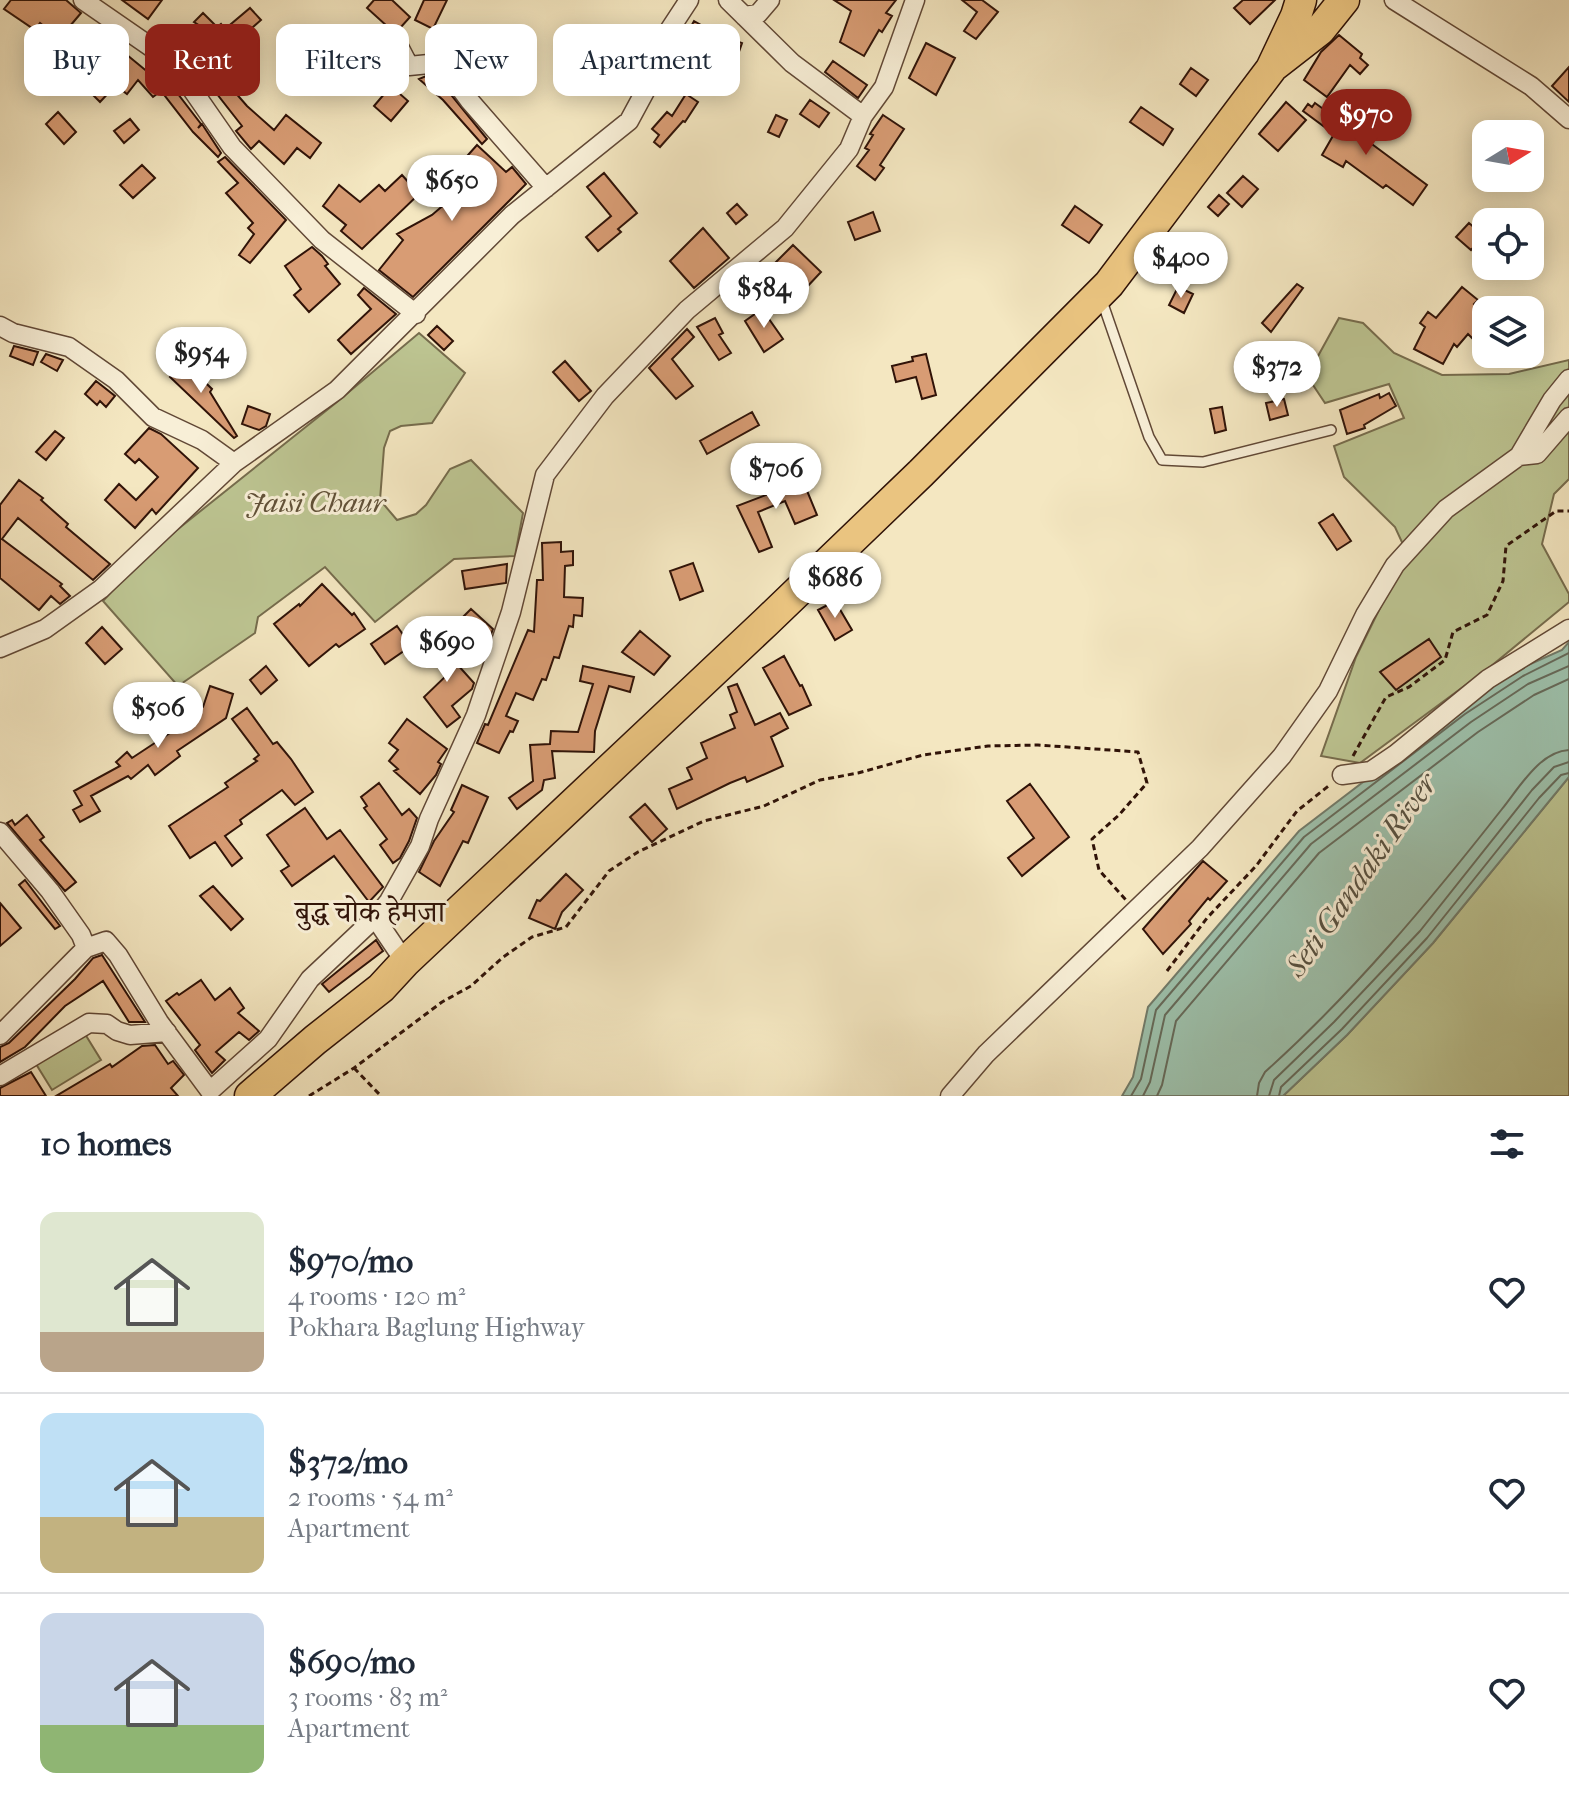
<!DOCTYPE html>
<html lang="en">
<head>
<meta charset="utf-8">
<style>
  :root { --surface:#fff; --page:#f2f2f3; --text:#1f2937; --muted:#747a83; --line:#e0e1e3; --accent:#8f2418 }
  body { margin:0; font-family:"IM FELL French Canon","Noto Serif Devanagari",serif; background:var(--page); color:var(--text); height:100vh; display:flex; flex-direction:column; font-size:30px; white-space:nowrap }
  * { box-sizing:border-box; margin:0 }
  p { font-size:26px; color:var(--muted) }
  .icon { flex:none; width:44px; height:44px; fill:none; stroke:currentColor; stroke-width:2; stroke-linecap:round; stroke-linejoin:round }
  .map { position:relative; height:1096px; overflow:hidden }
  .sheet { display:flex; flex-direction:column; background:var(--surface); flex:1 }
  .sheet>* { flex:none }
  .guide { position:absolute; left:24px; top:24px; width:800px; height:72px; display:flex; gap:16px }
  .needle { width:52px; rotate:79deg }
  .controls { position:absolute; left:1472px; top:120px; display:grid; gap:16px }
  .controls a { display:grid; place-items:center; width:72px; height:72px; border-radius:16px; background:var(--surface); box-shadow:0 4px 20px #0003; font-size:40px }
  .price { position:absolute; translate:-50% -68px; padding:0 18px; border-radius:28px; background:#fff; color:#222; font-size:26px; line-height:52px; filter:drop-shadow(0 2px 4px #0008) }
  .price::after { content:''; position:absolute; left:50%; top:48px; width:24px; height:18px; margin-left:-12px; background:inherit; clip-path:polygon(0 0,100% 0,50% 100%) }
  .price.selected { background:var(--accent); color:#fff }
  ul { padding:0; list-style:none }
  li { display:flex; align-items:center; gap:24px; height:200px; padding:0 40px }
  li+li { border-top:2px solid var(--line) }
  li span { display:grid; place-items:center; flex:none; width:224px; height:160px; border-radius:16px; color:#555 }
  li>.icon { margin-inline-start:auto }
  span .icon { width:96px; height:96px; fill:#fffc; stroke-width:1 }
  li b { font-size:34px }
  h2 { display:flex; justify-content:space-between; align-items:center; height:96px; padding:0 40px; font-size:34px }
  .pill { padding:0 28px; border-radius:16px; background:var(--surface); box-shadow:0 4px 20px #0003; font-size:28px; line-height:72px }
  .pill.selected { background:var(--accent); color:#fff }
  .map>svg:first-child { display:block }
  .green { fill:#bdc592; stroke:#766c4d; stroke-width:2 }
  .water { fill:#9dc1ac; stroke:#717b6a; stroke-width:2 }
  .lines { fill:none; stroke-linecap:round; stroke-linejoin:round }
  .shore { stroke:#666a5a; stroke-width:2 }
  .building { fill:#d89c74; stroke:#301308; stroke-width:2 }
  .service-casing { stroke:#614836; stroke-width:12 }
  .minor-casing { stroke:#614836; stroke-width:21 }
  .trunk-casing { stroke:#301308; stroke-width:33 }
  .path { stroke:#301308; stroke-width:3; stroke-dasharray:6 4; stroke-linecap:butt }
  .service { stroke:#f8efd7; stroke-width:9 }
  .minor { stroke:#f8efd7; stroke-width:18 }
  .trunk { stroke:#eac480; stroke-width:30 }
  .labels { text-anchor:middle; stroke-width:6; stroke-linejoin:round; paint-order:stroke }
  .park-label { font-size:28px; font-style:italic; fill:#615138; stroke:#f8efd7 }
  .water-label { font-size:30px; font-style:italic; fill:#565041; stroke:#f8efd7 }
  .neighbourhood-label { font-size:30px; fill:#301308; stroke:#f8efd7 }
</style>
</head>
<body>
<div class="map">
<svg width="1569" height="1096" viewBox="0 0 1569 1096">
  <rect width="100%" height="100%" fill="#f4e7c1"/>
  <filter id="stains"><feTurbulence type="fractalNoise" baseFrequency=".0025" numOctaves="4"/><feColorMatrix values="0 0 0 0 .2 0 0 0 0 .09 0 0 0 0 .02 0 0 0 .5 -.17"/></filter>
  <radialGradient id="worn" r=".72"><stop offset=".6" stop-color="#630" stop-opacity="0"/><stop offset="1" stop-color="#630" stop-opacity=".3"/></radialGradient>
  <path class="green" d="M1339 318 1363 323 1394 353 1442 375 1509 374 1569 360V479L1554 494 1542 544 1569 594V602L1490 667 1360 763 1321 756 1356 657 1407 553 1395 527 1344 477 1334 446 1404 418 1389 384 1325 403 1307 376Z
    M419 333 465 373 432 423 401 426 390 431 384 448 380 500 397 520 416 514 426 505 450 469 471 460 523 513 515 556 454 559 375 622 325 567 258 617 255 633 178 686 103 601 143 557 337 402Z
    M1569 777V1096H1283L1347 1035 1433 943Z
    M85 1034 101 1060 52 1090 36 1064Z"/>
  <path class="water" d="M1569 642V777L1433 943 1347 1035 1283 1096H1122L1133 1077 1148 1007 1299 831 1460 708 1519 669 1562 650Z"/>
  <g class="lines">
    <path class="shore" d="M1131 1096 1141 1079 1156 1010 1304 837 1465 714 1523 676 1569 653
      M1143 1096 1150 1082 1165 1015 1311 844 1471 722 1528 684 1569 666
      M1157 1096 1162 1085 1176 1021 1319 853 1478 732 1534 695 1569 679
      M1257 1096 1259 1083 1265 1072C1353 993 1429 902 1502 809 1519 788 1540 751 1569 750
      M1269 1096 1274 1080 1334 1022 1420 931 1532 790 1554 767 1569 762
      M1279 1096 1281 1087 1342 1029 1427 938 1539 798 1561 775 1569 773"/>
  </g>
  <path class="building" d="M11 0H66L81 13 59 39 40 23 35 30 4 9Z
    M122 0H162L148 19Z
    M374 0H392L410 17 401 27H388L367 8Z
    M424 0H447L433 29 415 20Z
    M834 0H896L886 13 892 16 882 32 879 30 864 56 840 42 851 11Z
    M962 0H982L998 12 976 39 964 31 977 12Z
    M1243 0H1275L1250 24 1234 8Z
    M250 8 261 20 220 56 229 65 220 73 206 57 195 65 183 50 208 31 194 22 203 13 217 27 221 24 225 29Z
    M694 21 719 35 742 43 732 72 699 61 704 53 683 41Z
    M1339 35 1362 54 1360 58 1368 65 1360 74 1350 65 1327 97 1304 80 1321 52Z
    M926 43 955 58 936 95 909 78Z
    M121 50 155 78 161 72 201 124 198 128 202 124 221 153 218 157 193 132 161 91 153 97 138 80 127 94 109 80 123 62 117 55Z
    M833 61 867 85 858 98 825 72Z
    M1569 67V102L1552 86Z
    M1191 68 1208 80 1196 96 1180 84Z
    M220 75 247 106 274 130 286 115 321 143 310 158 297 148 284 164 259 141 251 149 236 131 242 126 210 85Z
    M426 76 444 86 487 139 482 144 443 100 419 79Z
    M102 79 113 88 100 102 90 92Z
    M391 86 408 101 391 121 374 106Z
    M686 94 698 102 685 122 683 121 660 147 654 142 659 135 652 129 667 112 672 116Z
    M810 100 829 113 819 127 800 114Z
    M1286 102 1306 120 1278 151 1259 134Z
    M1315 103 1333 116 1331 118 1357 133 1427 185 1413 205 1386 185 1383 188 1346 161 1343 167 1322 155 1334 134 1303 111 1308 104 1312 107Z
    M1141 107 1173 129 1163 145 1130 122Z
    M58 112 76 132 64 144 46 124Z
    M776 115 787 120 779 137 768 132Z
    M883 115 904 129 880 165 884 168 875 180 857 166 869 150 865 148 873 135 870 134Z
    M130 119 139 130 124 143 114 131Z
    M477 145 506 172 512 167 526 184 413 297 379 270 403 240 397 234 432 215 460 191 456 187 470 173 460 164Z
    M225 157 286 220 250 263 239 255 254 234 248 228 253 223 226 193 238 183 218 162Z
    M142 165 155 178 133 198 120 185Z
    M604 173 637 213 618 229 621 232 598 251 586 237 611 216 587 187Z
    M402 175 419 194 362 249 341 231 346 225 323 206 339 185 360 202 379 185 385 191Z
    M1243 176 1258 189 1242 207 1227 193Z
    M1219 195 1229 204 1218 216 1208 207Z
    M737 204 747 215 736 224 727 213Z
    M1075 206 1102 225 1089 243 1062 225Z
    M873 212 880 231 855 240 848 222Z
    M1469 223 1484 236 1471 250 1456 237Z
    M703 228 729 258 694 288 670 261Z
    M793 245 821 272 805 289 776 262Z
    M312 247 322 256 328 264 325 266 340 284 309 312 294 295 301 289 285 266Z
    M1297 284 1303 288 1271 332 1262 323Z
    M1178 287 1193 294 1184 313 1169 305Z
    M1462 287 1478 300 1474 304 1486 317V352L1468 334 1457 347 1454 344 1443 364 1414 349 1425 327 1420 323 1428 312 1436 318Z
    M364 288 396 314 351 354 338 340 371 309 358 295Z
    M762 309 783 339 764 352 745 321Z
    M715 318 723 333 719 335 731 353 719 360 697 327Z
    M437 326 453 341 444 350 428 335Z
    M687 329 694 337 672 359 693 386 676 399 649 368Z
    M14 346 38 352 33 365 10 356Z
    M46 354 63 360 57 371 41 362Z
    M926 354 936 395 922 399 916 377 896 382 892 366 913 361 912 357Z
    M565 361 591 391 579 401 553 372Z
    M184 362 212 389 210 392 237 436 234 438 170 377Z
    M96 381 115 396 106 407 100 401 97 405 85 394Z
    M1389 393 1396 406 1364 425 1365 428 1347 434 1340 410 1379 394 1380 398Z
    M1284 399 1288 415 1270 420 1266 403Z
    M248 406 270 414 266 426 259 430 242 424Z
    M1222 407 1226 430 1215 433 1210 409Z
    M752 412 759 425 707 454 700 441Z
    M149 428 161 434 198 468 156 514 152 509 135 528 105 500 119 484 136 500 158 477 139 459 135 463 125 454Z
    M55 431 64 438 46 460 36 452Z
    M19 480 43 498 41 500 68 524 66 527 110 564 93 580 18 518 2 539 62 584 60 586 70 596 60 604 51 596 39 610 0 578V505Z
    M803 481 817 515 795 524 785 501 758 512 772 547 759 552 737 506Z
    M1333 514 1351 541 1337 550 1319 523Z
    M561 542V552L573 551V565L565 566 564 597 583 598 582 616 574 615 573 627 569 626 559 658 554 657 546 680 542 679 533 700 516 693 506 716 518 721 513 732 510 731 499 753 477 743 485 724 488 725 528 630 534 632 537 580H543L542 543Z
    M693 563 703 591 680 600 670 571Z
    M507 564 506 583 465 589 462 571Z
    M322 584 352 615 354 613 365 629 339 647 336 644 309 666 274 624 299 604 300 606Z
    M835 601 852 630 835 640 818 610Z
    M471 609 493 629 488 642 479 651 453 627Z
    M397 626 411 646 385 664 371 644Z
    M102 627 122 649 105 664 86 643Z
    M640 631 670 656 654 675 622 652Z
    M430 634 474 683 472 689 452 706 460 717 447 727 424 697 448 674 421 641Z
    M1429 639 1441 657 1396 690 1380 672Z
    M784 656 800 686 802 685 811 705 789 715 763 668Z
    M266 666 277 680 261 694 250 680Z
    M583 666 634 677 630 692 609 686 595 731 594 752 552 751 555 778 544 780 542 790 517 809 509 798 533 781 530 745 550 744 551 731 578 732 593 684 580 681Z
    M737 684 755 725 780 713 788 728 771 737 783 766 747 782 745 777 730 783 677 809 669 789 692 779 687 768 707 758 701 743 735 728 730 715 737 712 728 687Z
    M210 686 233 694 226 718 177 751 180 756 155 775 148 765 131 779 128 776 91 796 100 811 80 822 73 810 82 805 74 791 120 766 116 762 127 752 132 758 179 727 178 725 203 707Z
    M247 708 273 744 277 742 291 759 313 792 295 805 282 790 240 820 242 824 225 836 242 858 232 866 215 842 190 858 169 826 228 787 225 783 257 761 254 759 259 755 232 719Z
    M407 719 447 749 438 762 441 764 436 775 420 794 394 771 398 769 389 761 398 750 389 743Z
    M379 783 402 815 409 809 417 818 409 841 400 858 393 863 380 845 387 839 364 808 367 806 361 797Z
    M1030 784 1069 837 1022 876 1008 858 1034 838 1007 801Z
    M462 785 488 797 468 843 463 841 440 886 419 872 434 841 454 812 451 810Z
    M645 804 667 829 652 842 630 817Z
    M305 808 327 839 340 830 383 887 369 902 334 856 292 886 281 871 289 866 267 835Z
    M27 815 44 837 40 840 76 882 65 891 7 823 12 820 15 825Z
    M1203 861 1227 881 1210 900 1208 898 1189 921 1191 924 1163 954 1143 929Z
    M566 874 583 890 562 912 555 929 529 918 537 900 540 901Z
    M25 880 60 926 55 929 19 885Z
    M213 886 243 919 231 930 200 896Z
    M0 903 21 928 0 946Z
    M376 940 383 951 329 992 322 984Z
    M102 955 145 1022H129L103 981 65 1006 25 1047 0 1062V1047L9 1043 75 979 93 958Z
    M201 980 215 1000 230 988 244 1008 238 1013 259 1031 249 1040 239 1032 216 1052 225 1060 212 1073 195 1050 200 1045 166 1001 177 993 179 995Z
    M155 1045 168 1064 173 1061 184 1075 171 1088 178 1096H56L110 1064 112 1067 142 1046Z
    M31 1072 46 1096H0V1088Z"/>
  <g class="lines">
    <defs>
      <path id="service" d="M1102 301 1149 437 1162 460 1203 462 1331 430"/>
      <path id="minor" d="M83 0 161 54 191 88 232 147 322 240 416 314
        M728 0 792 63 863 116
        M1394 0 1531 86 1569 119
        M744 16 758 14 770 0
        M394 37 409 66 429 64 452 77 469 100 546 188
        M0 326 13 333 69 347 116 380 153 417 202 440 234 463
        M1519 456 1537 454 1569 417
        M0 648 45 629 101 589 234 463 337 390 512 215 629 121 656 71 668 32 689 0
        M1342 775 1371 771 1396 754 1488 679 1569 629
        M0 832 50 891 81 935 86 948
        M377 916 382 928 405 962
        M0 1035 86 948 106 941 118 955 159 1022 210 1091 268 1039 310 979 377 916 389 901 420 846 429 819 476 715 511 612 545 475 605 396 687 310 785 228 849 149 863 116 884 87 915 0
        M0 1076 89 1023 107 1024 117 1031 130 1035 167 1032
        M950 1096 986 1054 1200 848 1282 756 1328 691 1365 615 1395 565 1446 509 1519 456 1552 400 1569 379"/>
      <path id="trunk" d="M1275 65 1320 30 1344 0
        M250 1096 315 1040 381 988 405 962 766 622 921 473 1109 284 1271 69 1296 16 1301 0"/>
    </defs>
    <use href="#service" class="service-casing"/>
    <use href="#minor" class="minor-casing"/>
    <use href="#trunk" class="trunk-casing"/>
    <path class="path" d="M1353 756 1386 697 1409 687 1445 660 1453 632 1487 615 1503 581 1506 546 1556 511H1569
      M1167 971 1207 918 1256 866 1297 811 1331 784
      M354 1068 381 1096
      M309 1096 354 1068 442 1002 471 986 502 958 532 937 566 927 609 871 638 852 704 821 764 806 820 780 858 773 923 755 988 746 1038 745 1138 752 1147 783 1119 815 1092 839 1099 870 1126 900"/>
    <use href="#service" class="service"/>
    <use href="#minor" class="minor"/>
    <use href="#trunk" class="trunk"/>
  </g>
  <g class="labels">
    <g class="park-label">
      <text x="315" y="512">Jaisi Chaur</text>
    </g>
    <g class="water-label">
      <text transform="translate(1361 875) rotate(-55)" y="10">Seti Gandaki River</text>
    </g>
    <g class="neighbourhood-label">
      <text x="370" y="922">बुद्ध चोक हेमजा</text>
    </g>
  </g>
  <rect width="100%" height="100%" filter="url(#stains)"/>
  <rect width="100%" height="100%" fill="url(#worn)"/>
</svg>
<div class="controls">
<a><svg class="needle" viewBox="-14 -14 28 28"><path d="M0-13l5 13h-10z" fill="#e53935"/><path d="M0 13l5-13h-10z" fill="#747a83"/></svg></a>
<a><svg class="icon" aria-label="locate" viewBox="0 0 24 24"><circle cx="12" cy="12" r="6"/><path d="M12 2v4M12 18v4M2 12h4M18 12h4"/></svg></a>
<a><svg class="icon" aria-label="layers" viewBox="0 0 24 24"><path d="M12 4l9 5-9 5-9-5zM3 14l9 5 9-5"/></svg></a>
</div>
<b class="price selected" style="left:1366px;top:157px">$970</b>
<b class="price" style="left:452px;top:223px">$650</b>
<b class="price" style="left:1181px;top:300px">$400</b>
<b class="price" style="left:764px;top:330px">$584</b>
<b class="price" style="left:201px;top:395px">$954</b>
<b class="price" style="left:1277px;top:409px">$372</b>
<b class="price" style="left:776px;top:511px">$706</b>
<b class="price" style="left:835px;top:620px">$686</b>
<b class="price" style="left:447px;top:684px">$690</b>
<b class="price" style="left:158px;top:750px">$506</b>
<div class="guide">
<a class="pill">Buy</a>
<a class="pill selected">Rent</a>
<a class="pill">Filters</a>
<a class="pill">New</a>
<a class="pill">Apartment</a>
</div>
</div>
<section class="sheet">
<h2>10 homes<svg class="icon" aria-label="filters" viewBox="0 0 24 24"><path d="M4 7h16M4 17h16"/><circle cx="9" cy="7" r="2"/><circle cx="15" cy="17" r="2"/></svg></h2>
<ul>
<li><span style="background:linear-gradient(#dfe7d0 75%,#b9a48a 0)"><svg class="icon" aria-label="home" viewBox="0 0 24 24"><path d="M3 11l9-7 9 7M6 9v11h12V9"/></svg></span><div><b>$970/mo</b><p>4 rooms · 120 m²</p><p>Pokhara Baglung Highway</p></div><svg class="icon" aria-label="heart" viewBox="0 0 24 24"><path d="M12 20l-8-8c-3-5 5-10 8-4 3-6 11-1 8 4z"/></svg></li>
<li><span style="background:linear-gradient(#bfe0f5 65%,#c2b280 0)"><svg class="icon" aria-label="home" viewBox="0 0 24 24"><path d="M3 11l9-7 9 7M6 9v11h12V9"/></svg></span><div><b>$372/mo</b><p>2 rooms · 54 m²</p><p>Apartment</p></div><svg class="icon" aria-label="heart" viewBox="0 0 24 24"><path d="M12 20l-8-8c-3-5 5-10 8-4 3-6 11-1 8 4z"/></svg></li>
<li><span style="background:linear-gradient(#c9d6e8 70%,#8fb573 0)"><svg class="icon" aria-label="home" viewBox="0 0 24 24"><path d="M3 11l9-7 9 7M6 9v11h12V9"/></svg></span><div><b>$690/mo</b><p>3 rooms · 83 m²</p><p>Apartment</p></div><svg class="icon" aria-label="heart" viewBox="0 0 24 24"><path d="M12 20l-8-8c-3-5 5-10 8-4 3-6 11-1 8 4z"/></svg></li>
</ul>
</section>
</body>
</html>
